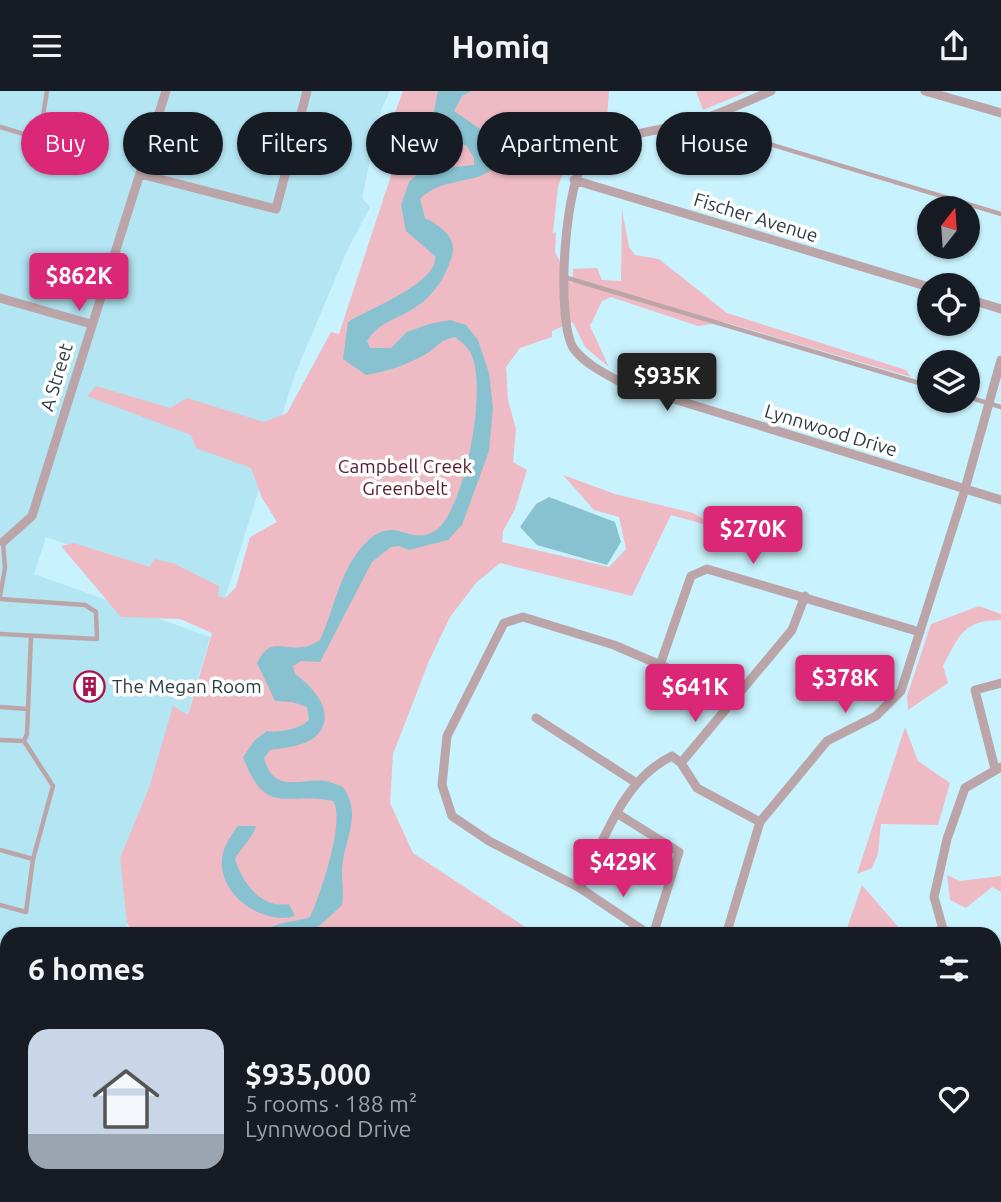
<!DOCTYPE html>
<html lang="en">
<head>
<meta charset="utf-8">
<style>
  :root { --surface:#171b24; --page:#242831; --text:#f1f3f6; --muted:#9ea1a6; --accent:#db2777 }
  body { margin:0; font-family:Ubuntu,sans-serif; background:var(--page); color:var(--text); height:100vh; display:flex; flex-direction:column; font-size:26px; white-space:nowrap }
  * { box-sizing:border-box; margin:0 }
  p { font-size:23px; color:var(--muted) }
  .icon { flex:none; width:38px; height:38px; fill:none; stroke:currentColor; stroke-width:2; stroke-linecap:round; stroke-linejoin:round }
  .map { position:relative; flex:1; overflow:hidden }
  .drawer { position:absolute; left:0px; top:836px; width:1001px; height:275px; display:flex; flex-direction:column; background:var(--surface); border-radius:21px 21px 0 0; box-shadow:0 2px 5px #0004 }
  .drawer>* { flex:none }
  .guide { position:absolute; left:21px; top:21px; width:959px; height:63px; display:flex; gap:14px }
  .needle { width:46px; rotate:17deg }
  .tools { position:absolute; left:917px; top:105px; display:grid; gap:14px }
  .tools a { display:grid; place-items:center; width:63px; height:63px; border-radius:50%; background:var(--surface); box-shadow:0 2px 5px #0004; font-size:35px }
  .price { position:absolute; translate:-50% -60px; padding:0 16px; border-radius:7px; background:var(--accent); color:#fff; font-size:23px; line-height:46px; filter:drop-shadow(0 2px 4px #0008) }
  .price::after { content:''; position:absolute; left:50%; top:42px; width:21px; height:16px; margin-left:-10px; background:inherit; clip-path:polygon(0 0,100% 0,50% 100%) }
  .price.active { background:#222; color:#fff }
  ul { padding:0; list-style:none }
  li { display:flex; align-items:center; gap:21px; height:175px; padding:0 28px }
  li span { display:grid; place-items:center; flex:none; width:196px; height:140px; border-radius:21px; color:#555 }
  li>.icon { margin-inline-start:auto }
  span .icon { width:84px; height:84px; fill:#fffc; stroke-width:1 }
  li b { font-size:30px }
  h2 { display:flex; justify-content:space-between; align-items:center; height:84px; padding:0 28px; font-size:30px }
  .tag { padding:0 24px; border-radius:32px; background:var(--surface); box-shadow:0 2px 5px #0004; font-size:24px; line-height:63px }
  .tag.active { background:var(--accent); color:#fff }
  header { display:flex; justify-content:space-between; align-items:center; height:91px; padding:0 28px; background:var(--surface); font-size:32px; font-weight:600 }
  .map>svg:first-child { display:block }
  .built { fill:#b3e5f3 }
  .green { fill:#eebbc5 }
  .water { fill:#88c2d1 }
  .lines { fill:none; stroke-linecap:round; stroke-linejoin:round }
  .lane { stroke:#bca5a9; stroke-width:4.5 }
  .street { stroke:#bca5a9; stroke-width:9 }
  .labels { text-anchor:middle; stroke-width:7; stroke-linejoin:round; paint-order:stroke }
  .street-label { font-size:19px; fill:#2c3d41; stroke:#fff }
  .park-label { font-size:19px; fill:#57192c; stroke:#fff }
  .poi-label { font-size:19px; fill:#2c3d41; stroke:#fff; text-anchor:start }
</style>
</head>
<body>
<header><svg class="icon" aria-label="menu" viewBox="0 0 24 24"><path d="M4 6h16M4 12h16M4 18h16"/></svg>Homiq<svg class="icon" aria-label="share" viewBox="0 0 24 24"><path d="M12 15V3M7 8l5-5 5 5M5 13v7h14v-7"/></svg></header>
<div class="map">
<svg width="1001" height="1111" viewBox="0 0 1001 1111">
  <rect width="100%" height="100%" fill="#c8f2fd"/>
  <path class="built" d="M0 0H390L381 19 362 107 370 116 346 162 294 286 225 507 46 446 34 483 210 546 124 843 7 844V902L0 900Z
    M0 938 7 940V1104H57L54 1111H0Z"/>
  <path class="green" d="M403 0H609L606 40 573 54 558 96 553 142 556 141 555 161 572 194 573 178 597 177 602 189 621 190 622 119 629 156 635 164 659 168 727 222 906 279 911 286 724 231 698 235 611 206 602 210 590 235 609 276 585 256 573 231 552 240V246L520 257 506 276 508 309 516 338 513 371 527 379 515 418 503 440 502 451 609 476 626 458 619 426 594 419 563 384 615 403 693 422 718 437 671 424 632 505 500 472 476 492 450 526 429 570 393 663 390 712 413 762 536 843H133L127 832 120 767 149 697 173 615 188 624 212 542 180 528 121 526 61 455 74 452 150 476 154 468 173 472 219 495 218 505 225 507 236 496 250 446 277 431 262 407 251 377 196 357 191 344 87 305 96 295 170 317 187 307 264 331 287 322 331 241 339 243 399 60 380 62Z
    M696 0H749L703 19Z
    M979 515 1001 523V529C963 529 959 545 943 575L948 592 908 619 907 605 931 533Z
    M905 636 918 670 950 692 938 734 881 733 878 763 872 777 857 783Z
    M947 784 960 790 1001 785V801L992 796 966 817 950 809Z
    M862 794 901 839 898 843H845Z
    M994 881 1001 885V946L994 945Z
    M204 1104H542L541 1111H205Z"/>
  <path class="water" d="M438 0H472L462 5 454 20 499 51C503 102 449 78 420 108L425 127C442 136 459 147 451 168 443 192 429 210 406 222 390 230 377 234 367 250L370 257H391L407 241 429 233 450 229 466 234 478 249 489 282 493 317 489 360 462 434 448 449 409 459 399 455 391 456 372 471 320 571 301 570 293 575 295 583C312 595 337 621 318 643 308 655 284 657 270 659L264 667C274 704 301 687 326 690 331 691 338 694 343 696 364 726 342 750 342 781 342 793 344 802 342 814 311 844 311 844 269 843L270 837C281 830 297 831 310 826 320 805 346 729 333 710 285 700 266 727 243 666L255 649 267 640C281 642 299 638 309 629L307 616 292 611 275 610 257 572C270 545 281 559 303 556 309 556 315 552 320 549 334 519 339 483 361 457 393 419 406 455 433 441 465 425 489 291 470 261 467 255 460 250 455 246 438 250 439 255 426 263 409 273 386 281 366 284L343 268 348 231C368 218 439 192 435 165L406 140 401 114 409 91 422 79 474 74V67L466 54 457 52 433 25Z
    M549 406 615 431 621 451 607 474 537 454 520 436 536 413Z
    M238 735H256C253 747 241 756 235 768 242 791 261 818 289 813L295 825C263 835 219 804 222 769 223 755 230 746 238 735Z
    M316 1104H410L395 1111H311L310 1108Z"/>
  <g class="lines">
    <path class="lane" d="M700 32 1001 123
      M0 36 27 44 41 37 47 0
      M564 186 929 295
      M968 306 1001 316
      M0 505 5 477 3 452
      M0 508 85 514 96 521 97 548 0 543
      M0 616 28 618
      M0 649 24 650 27 643 31 545
      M0 759 33 768 53 695 24 650
      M0 814 26 821 33 768"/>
    <path class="street" d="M771 0C747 10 723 22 697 30 663 40 619 41 590 62 564 81 555 232 574 258 585 273 606 283 622 292L1001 409
      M925 0 1001 22
      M140 83 276 118 307 0
      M574 89 929 196
      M0 207 91 233
      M968 208 1001 218
      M3 451 32 425 166 0
      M660 574 691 485 707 478 920 541
      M536 627 635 691
      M995 678 975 599 1001 592
      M618 723 679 761 653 844
      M760 731 697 697 681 672 792 539 805 505
      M580 797C604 750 622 689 672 665L681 672
      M650 844 580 797 489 750 452 725 442 694 447 645 504 532 523 526 614 554 723 601 734 609
      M726 844 760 731 827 650 876 625 901 600 965 398 1001 269
      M928 844 943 838
      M952 844 943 838 934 806 947 748 965 697 1001 676
      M994 869 1001 874
      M0 928 7 930
      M994 962 1001 965
      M994 1045H1001
      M840 1104 858 1111
      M912 1104 916 1111
      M666 1111 668 1104"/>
  </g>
  <defs>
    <symbol id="building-ring" viewBox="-11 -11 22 22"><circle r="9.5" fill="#fff" stroke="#a7144e" stroke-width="1.5"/><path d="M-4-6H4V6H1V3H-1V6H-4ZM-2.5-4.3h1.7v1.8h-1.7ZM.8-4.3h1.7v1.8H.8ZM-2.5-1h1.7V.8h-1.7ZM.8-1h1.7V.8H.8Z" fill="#a7144e"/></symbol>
  </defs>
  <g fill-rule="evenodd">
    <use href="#building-ring" x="72" y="578" width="35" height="35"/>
  </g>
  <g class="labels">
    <g class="street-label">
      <text transform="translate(756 126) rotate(17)" y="7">Fischer Avenue</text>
      <text transform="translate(56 286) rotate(-73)" y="7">A Street</text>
      <text transform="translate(831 339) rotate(17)" y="7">Lynnwood Drive</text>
    </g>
    <g class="park-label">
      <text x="405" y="382">Campbell Creek<tspan x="405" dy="22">Greenbelt</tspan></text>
    </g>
    <g class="poi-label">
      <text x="112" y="602">The Megan Room</text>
    </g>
  </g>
</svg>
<div class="tools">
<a><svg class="needle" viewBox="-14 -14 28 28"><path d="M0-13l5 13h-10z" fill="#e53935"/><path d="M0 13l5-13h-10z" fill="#9ea1a6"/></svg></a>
<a><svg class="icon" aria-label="locate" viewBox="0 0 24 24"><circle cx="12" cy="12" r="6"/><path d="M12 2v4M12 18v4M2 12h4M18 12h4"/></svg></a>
<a><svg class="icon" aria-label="layers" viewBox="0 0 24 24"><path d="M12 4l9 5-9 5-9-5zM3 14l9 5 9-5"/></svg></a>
</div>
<b class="price" style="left:79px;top:222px">$862K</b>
<b class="price active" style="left:667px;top:322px">$935K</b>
<b class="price" style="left:753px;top:475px">$270K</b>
<b class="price" style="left:845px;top:624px">$378K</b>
<b class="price" style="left:695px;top:633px">$641K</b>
<b class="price" style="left:623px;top:808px">$429K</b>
<div class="guide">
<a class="tag active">Buy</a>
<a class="tag">Rent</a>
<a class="tag">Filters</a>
<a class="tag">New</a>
<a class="tag">Apartment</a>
<a class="tag">House</a>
</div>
<section class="drawer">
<h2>6 homes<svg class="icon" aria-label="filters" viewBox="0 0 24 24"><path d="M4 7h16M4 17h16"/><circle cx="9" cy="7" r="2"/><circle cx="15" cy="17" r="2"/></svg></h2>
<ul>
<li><span style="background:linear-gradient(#c9d6e8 75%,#9aa5b1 0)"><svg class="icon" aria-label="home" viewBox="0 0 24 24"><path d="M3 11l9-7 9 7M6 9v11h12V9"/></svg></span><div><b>$935,000</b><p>5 rooms · 188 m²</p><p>Lynnwood Drive</p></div><svg class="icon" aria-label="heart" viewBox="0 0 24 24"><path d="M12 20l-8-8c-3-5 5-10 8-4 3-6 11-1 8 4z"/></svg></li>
</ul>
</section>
</div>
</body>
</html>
